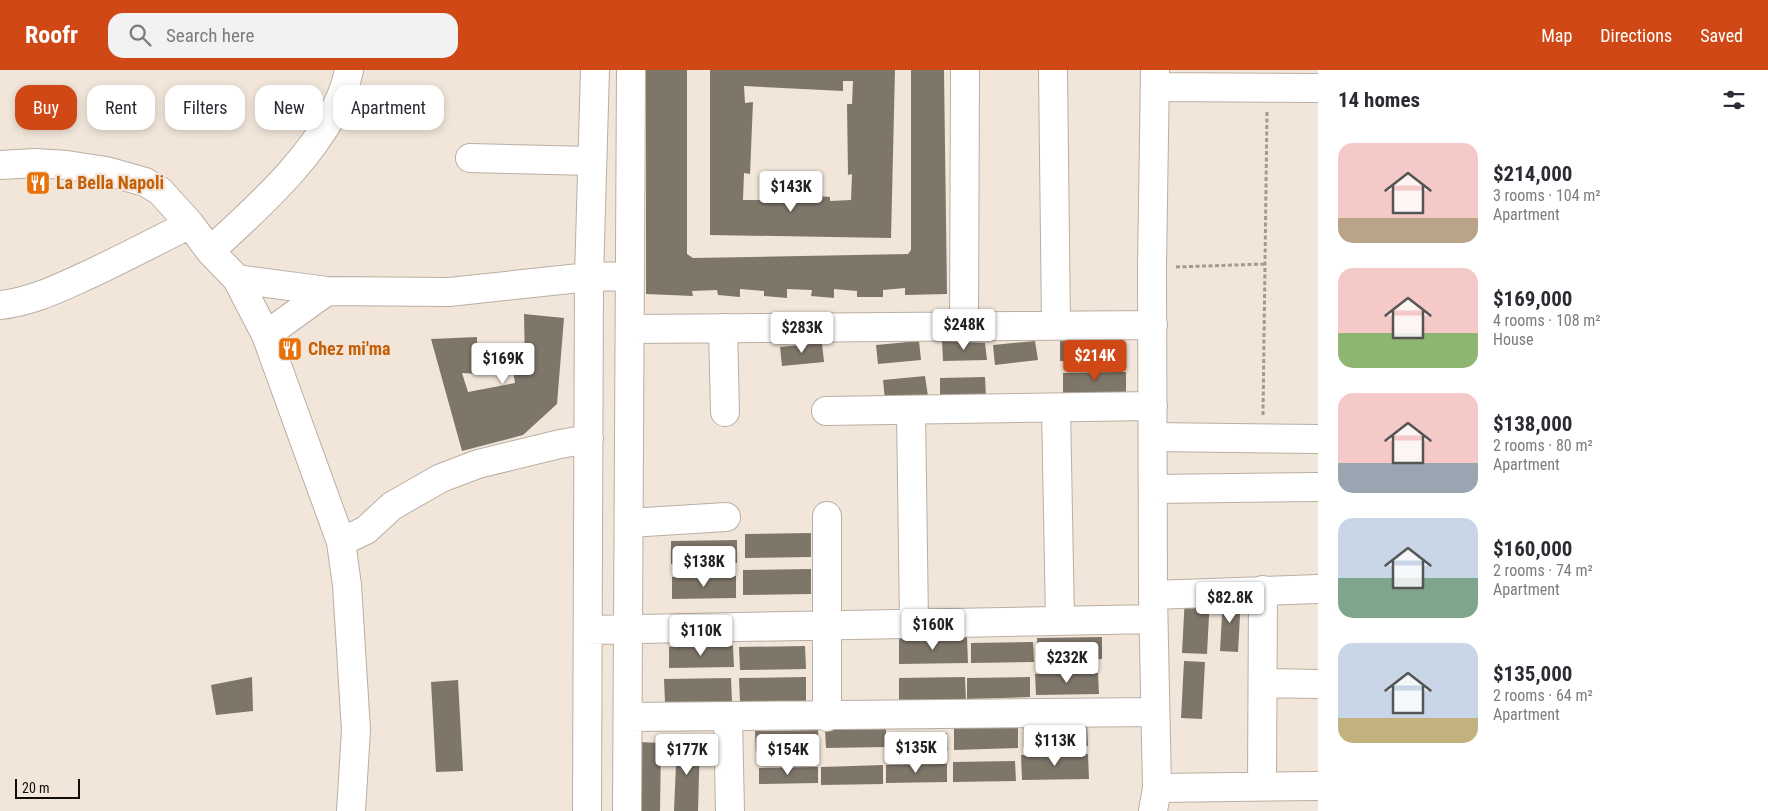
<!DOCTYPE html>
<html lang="en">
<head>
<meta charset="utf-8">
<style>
  :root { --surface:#fff; --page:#f2f2f3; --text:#2b2b33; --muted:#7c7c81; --accent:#cf4815 }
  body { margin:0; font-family:"Roboto Condensed",sans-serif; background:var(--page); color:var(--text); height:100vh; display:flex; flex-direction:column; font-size:19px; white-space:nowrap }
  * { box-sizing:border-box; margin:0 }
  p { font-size:16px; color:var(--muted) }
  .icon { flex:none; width:28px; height:28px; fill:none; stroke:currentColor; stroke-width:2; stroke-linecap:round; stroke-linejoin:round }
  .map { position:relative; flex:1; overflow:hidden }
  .drawer { display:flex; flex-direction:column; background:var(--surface); width:450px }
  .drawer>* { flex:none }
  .hud { position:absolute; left:15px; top:15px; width:475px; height:45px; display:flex; gap:10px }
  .scale { position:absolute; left:15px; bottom:12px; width:65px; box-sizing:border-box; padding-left:5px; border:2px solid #110d09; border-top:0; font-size:14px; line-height:18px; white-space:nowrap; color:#110d09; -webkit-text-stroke:4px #f2e6da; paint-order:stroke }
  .price { position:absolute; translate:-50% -42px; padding:0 11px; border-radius:5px; background:#fff; color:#222; font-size:16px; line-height:32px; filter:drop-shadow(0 1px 2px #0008) }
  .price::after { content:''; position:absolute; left:50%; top:30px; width:15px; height:11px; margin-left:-8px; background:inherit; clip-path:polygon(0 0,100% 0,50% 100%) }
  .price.active { background:var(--accent); color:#fff }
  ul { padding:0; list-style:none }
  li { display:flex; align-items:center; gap:15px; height:125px; padding:0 20px }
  li span { display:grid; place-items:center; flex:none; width:140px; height:100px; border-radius:15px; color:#555 }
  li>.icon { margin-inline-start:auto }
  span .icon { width:60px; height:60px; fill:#fffc; stroke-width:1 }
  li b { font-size:21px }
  h2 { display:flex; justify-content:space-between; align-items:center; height:60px; padding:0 20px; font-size:21px }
  .chip { padding:0 18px; border-radius:15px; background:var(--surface); box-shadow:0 2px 8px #0003; font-size:18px; line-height:45px }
  .chip.active { background:var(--accent); color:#fff }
  header { display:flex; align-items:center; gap:30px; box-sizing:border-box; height:70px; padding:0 25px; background:var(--accent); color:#fff }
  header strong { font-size:24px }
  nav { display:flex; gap:28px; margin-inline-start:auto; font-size:18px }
  .search { width:350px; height:45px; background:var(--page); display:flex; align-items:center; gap:12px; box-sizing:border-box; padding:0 18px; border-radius:15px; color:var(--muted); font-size:19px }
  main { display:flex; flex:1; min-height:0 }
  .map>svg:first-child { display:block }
  .building { fill:#7f766a; fill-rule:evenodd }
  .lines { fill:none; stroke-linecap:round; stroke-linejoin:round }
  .minor-casing { stroke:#baaea3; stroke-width:30 }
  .path { stroke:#a39a91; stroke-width:3; stroke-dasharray:4 2.5; stroke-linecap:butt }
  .minor { stroke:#fff; stroke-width:28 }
  .labels { text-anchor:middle; stroke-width:4.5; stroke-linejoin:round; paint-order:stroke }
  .food-label { font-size:18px; font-weight:bold; fill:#c56008; stroke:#f2e6da; text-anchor:start }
</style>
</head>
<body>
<header>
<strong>Roofr</strong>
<div class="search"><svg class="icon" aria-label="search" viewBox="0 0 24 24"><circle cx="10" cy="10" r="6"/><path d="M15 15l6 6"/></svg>Search here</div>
<nav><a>Map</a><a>Directions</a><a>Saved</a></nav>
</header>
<main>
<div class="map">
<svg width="1318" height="741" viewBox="0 0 1318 741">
  <rect width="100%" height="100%" fill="#f2e6da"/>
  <path class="building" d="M646 0H687V184L693 188 908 184 911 180V0H944L947 224 905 225V218L883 220V227H857V221L834 219V228L811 226 812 220 787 219V228L764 226V221L740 219V227L718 225 717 220 692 221 693 226 646 224Z
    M710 0H895L891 168 710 165ZM843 11H853L852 34H847L848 105 852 104 851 130 830 131V127L818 126 817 131H784V123H773L772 130H743L744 103 750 104 753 32 745 33 744 16 843 21Z
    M524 244 564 248 557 334 523 365 462 381 431 269 477 267V304L462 303 468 322 515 313 512 293H525Z
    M1123 269V290L1060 291V271Z
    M919 271 921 290 878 294 876 275Z
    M942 271 985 273 987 290 943 291Z
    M1035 271 1038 290 995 295 993 275Z
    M822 273 824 292 782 296 780 277Z
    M1126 302V322L1063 323V303Z
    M925 306 928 326 885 330 883 310Z
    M985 307 986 327 940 328V308Z
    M811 463V487L745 488V464Z
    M737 470V493L671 494V471Z
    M811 499V524L743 525V500Z
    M736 506V528L672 529V507Z
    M1185 526 1210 527 1207 584 1182 583Z
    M1223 526 1241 527 1238 582 1220 581Z
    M967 567 968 593 899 594V568Z
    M1102 567V589L1038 590 1037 568Z
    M1033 572 1034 592 971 593V573Z
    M733 576 734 597 669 598V577Z
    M805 576 806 599 740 600 739 577Z
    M1184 591 1205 592 1202 649 1181 648Z
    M1098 603 1099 624 1036 625 1035 604Z
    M252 607 253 641 216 645 211 615Z
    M806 607V631L740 632 739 608Z
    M965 607 966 631 899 632V608Z
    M1030 607V627L967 629V608Z
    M731 608 732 632 665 633 664 609Z
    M458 610 463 701 436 702 431 612Z
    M1087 654 1088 676 1023 677V656Z
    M1018 657V678L954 680V658Z
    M886 659V664L947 663 948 681 887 682V677L826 678 825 660Z
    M818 660 819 680 756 682 755 661Z
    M700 669 698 741H674L677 671Z
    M638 672 661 673 660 741H636Z
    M1088 684 1089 709 1022 710 1021 685Z
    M1015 691 1016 711 953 712V692Z
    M947 694V712L886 713V695Z
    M883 695V714L821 715V697Z
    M818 697V713L759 714V698Z"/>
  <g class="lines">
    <defs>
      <path id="minor" d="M1053 0 1056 254
        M1155 17 1318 18
        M470 88 592 91
        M0 95 35 93 67 95 106 101 145 112 160 121 190 154 210 181 237 209 266 265 341 472 347 515 356 660 351 741
        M210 181C259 137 337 67 349 0
        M237 209 327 221 449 222 589 207 630 206
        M0 235C32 232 61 217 90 204 124 188 157 171 190 154
        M964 255 965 0
        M723 258 725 342
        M630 259 1153 255
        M266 265 327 221
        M1056 338 1060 551
        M911 340 914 553
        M826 341 1153 336
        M1153 367 1318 369
        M1153 419 1318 417
        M629 453 726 447
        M341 472 366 460 392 436 441 408 478 394 560 374 589 369
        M1153 525 1318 519
        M589 560 1153 549
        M1263 613 1318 614
        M628 647 1154 642
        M728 647 730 741
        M827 647V446
        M1262 716 1263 520
        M1157 718 1318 716
        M587 741 589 207 595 0
        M627 741 631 0
        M1153 741 1157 718 1153 525 1152 197 1155 0"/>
    </defs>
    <use href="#minor" class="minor-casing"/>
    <path class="path" d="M1176 197 1265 194
      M1263 345 1267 41"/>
    <use href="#minor" class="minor"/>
  </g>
  <defs>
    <symbol id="restaurant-square" viewBox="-11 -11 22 22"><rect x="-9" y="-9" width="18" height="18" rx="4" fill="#e8710a" stroke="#f2e6da"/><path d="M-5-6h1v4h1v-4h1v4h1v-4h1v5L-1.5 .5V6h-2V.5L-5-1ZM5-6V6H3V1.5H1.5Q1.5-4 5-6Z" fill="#fff"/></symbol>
  </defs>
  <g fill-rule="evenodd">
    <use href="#restaurant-square" x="24" y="99" width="28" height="28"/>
    <use href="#restaurant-square" x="276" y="265" width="28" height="28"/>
  </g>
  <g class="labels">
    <g class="food-label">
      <text x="56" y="119">La Bella Napoli</text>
      <text x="308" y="285">Chez mi'ma</text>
    </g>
  </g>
</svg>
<div class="scale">20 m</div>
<b class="price" style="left:791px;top:143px">$143K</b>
<b class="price" style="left:964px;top:281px">$248K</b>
<b class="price" style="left:802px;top:284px">$283K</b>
<b class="price active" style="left:1095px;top:312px">$214K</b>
<b class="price" style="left:503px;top:315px">$169K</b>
<b class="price" style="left:704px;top:518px">$138K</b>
<b class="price" style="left:1230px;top:554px">$82.8K</b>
<b class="price" style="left:933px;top:581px">$160K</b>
<b class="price" style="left:701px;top:587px">$110K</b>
<b class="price" style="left:1067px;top:614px">$232K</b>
<b class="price" style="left:1055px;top:697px">$113K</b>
<b class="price" style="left:916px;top:704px">$135K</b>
<b class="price" style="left:687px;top:706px">$177K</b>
<b class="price" style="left:788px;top:706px">$154K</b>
<div class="hud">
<a class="chip active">Buy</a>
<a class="chip">Rent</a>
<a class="chip">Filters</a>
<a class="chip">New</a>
<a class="chip">Apartment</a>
</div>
</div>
<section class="drawer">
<h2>14 homes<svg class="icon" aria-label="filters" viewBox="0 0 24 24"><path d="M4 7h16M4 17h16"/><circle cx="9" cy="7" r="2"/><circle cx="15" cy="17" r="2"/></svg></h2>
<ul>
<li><span style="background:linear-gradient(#f6c9c9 75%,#b9a48a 0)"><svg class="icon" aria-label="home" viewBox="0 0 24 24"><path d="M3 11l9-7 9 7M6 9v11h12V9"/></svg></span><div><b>$214,000</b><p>3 rooms · 104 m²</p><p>Apartment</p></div></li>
<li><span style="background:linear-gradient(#f6c9c9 65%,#8fb573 0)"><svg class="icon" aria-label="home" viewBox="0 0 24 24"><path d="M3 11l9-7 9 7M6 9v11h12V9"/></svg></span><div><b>$169,000</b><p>4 rooms · 108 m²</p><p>House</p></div></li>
<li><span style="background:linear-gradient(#f6c9c9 70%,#9aa5b1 0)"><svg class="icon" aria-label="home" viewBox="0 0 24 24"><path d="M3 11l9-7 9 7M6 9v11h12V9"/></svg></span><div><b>$138,000</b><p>2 rooms · 80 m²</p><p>Apartment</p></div></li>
<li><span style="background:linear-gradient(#c9d6e8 60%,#7fa58c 0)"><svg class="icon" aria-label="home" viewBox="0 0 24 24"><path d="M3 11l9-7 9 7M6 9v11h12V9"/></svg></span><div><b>$160,000</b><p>2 rooms · 74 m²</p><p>Apartment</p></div></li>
<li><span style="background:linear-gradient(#c9d6e8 75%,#c2b280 0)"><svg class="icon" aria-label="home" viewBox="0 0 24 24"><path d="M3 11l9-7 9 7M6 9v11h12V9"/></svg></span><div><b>$135,000</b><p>2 rooms · 64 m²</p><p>Apartment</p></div></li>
</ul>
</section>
</main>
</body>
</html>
